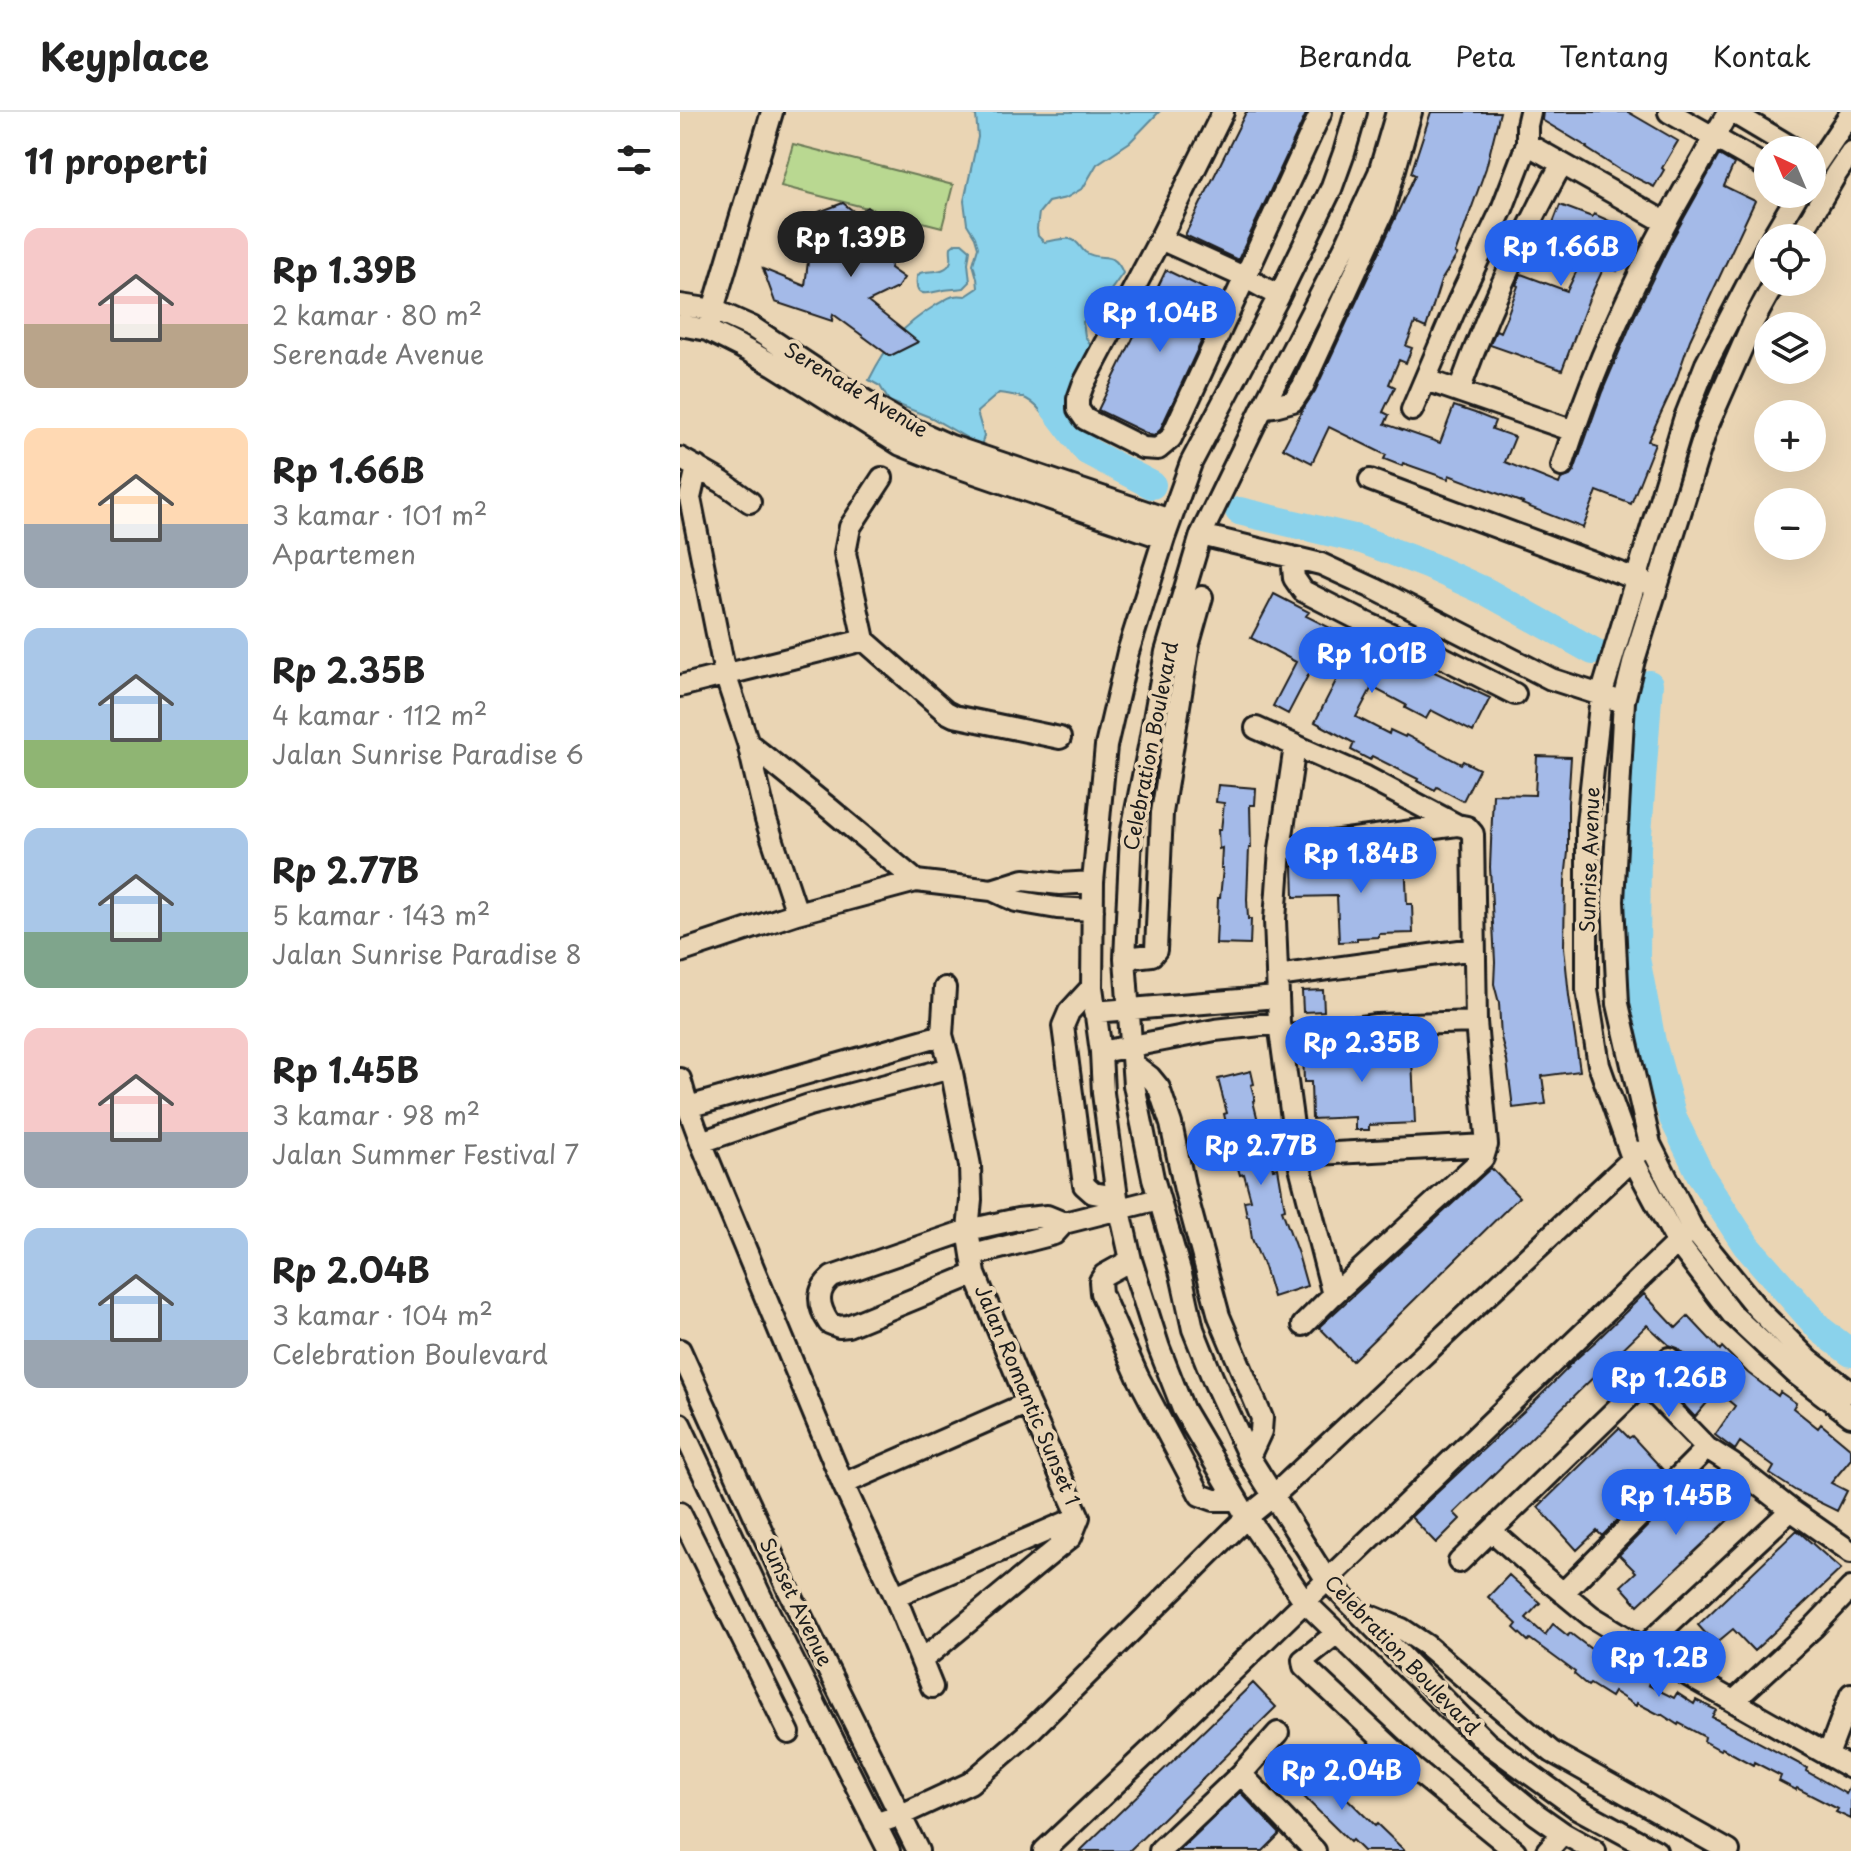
<!DOCTYPE html>
<html lang="id">
<head>
<meta charset="utf-8">
<style>
  :root { --surface:#fff; --page:#f6f6f6; --text:#222; --muted:#767676; --line:#e0e0e0; --accent:#2563eb }
  body { margin:0; font-family:"Playpen Sans",sans-serif; background:var(--page); color:var(--text); height:100vh; display:flex; flex-direction:column; font-size:30px; white-space:nowrap }
  * { box-sizing:border-box; margin:0 }
  p { font-size:26px; color:var(--muted) }
  .icon { flex:none; width:44px; height:44px; fill:none; stroke:currentColor; stroke-width:2; stroke-linecap:round; stroke-linejoin:round }
  .map { position:relative; flex:1; overflow:hidden }
  .sheet { display:flex; flex-direction:column; background:var(--surface); width:680px }
  .sheet>* { flex:none }
  .needle { width:52px; rotate:316deg }
  .controls { position:absolute; left:1074px; top:24px; display:grid; gap:16px }
  .controls a { display:grid; place-items:center; width:72px; height:72px; border-radius:50%; background:var(--surface); box-shadow:0 8px 32px #0002; font-size:40px }
  .price { position:absolute; translate:-50% -68px; padding:0 18px; border-radius:28px; background:var(--accent); color:#fff; font-size:26px; line-height:52px; filter:drop-shadow(0 2px 4px #0008) }
  .price::after { content:''; position:absolute; left:50%; top:48px; width:24px; height:18px; margin-left:-12px; background:inherit; clip-path:polygon(0 0,100% 0,50% 100%) }
  .price.current { background:#222; color:#fff }
  ul { padding:0; list-style:none }
  li { display:flex; align-items:center; gap:24px; height:200px; padding:0 24px }
  li span { display:grid; place-items:center; flex:none; width:224px; height:160px; border-radius:16px; color:#555 }
  li>.icon { margin-inline-start:auto }
  span .icon { width:96px; height:96px; fill:#fffc; stroke-width:1 }
  li b { font-size:34px }
  h2 { display:flex; justify-content:space-between; align-items:center; height:96px; padding:0 24px; font-size:34px }
  header { display:flex; align-items:center; gap:48px; box-sizing:border-box; height:112px; padding:0 40px; background:var(--surface); border-bottom:2px solid var(--line) }
  header strong { font-size:38px }
  nav { display:flex; gap:44px; margin-inline-start:auto; font-size:28px }
  main { display:flex; flex:1; min-height:0 }
  .map>svg:first-child { display:block }
  .green { fill:#b9d891; stroke:#6a7a56; stroke-width:2 }
  .water { fill:#8ad2eb; stroke:#5e8998; stroke-width:2 }
  .lines { fill:none; stroke-linecap:round; stroke-linejoin:round }
  .river { stroke:#8ad2eb; stroke-width:28 }
  .building { fill:#a4bae8; stroke:#1c1c1c; stroke-width:2 }
  .minor-casing { stroke:#1c1c1c; stroke-width:26 }
  .minor { stroke:#ead5b4; stroke-width:20 }
  .labels { text-anchor:middle; stroke-width:8; stroke-linejoin:round; paint-order:stroke }
  .street-label { font-size:20px; fill:#1c1c1c; stroke:#ead5b4 }
</style>
</head>
<body>
<header>
<strong>Keyplace</strong>
<nav><a>Beranda</a><a>Peta</a><a>Tentang</a><a>Kontak</a></nav>
</header>
<main>
<section class="sheet">
<h2>11 properti<svg class="icon" aria-label="filters" viewBox="0 0 24 24"><path d="M4 7h16M4 17h16"/><circle cx="9" cy="7" r="2"/><circle cx="15" cy="17" r="2"/></svg></h2>
<ul>
<li><span style="background:linear-gradient(#f6c9c9 60%,#b9a48a 0)"><svg class="icon" aria-label="home" viewBox="0 0 24 24"><path d="M3 11l9-7 9 7M6 9v11h12V9"/></svg></span><div><b>Rp 1.39B</b><p>2 kamar · 80 m²</p><p>Serenade Avenue</p></div></li>
<li><span style="background:linear-gradient(#ffd9b3 60%,#9aa5b1 0)"><svg class="icon" aria-label="home" viewBox="0 0 24 24"><path d="M3 11l9-7 9 7M6 9v11h12V9"/></svg></span><div><b>Rp 1.66B</b><p>3 kamar · 101 m²</p><p>Apartemen</p></div></li>
<li><span style="background:linear-gradient(#a9c7e8 70%,#8fb573 0)"><svg class="icon" aria-label="home" viewBox="0 0 24 24"><path d="M3 11l9-7 9 7M6 9v11h12V9"/></svg></span><div><b>Rp 2.35B</b><p>4 kamar · 112 m²</p><p>Jalan Sunrise Paradise 6</p></div></li>
<li><span style="background:linear-gradient(#a9c7e8 65%,#7fa58c 0)"><svg class="icon" aria-label="home" viewBox="0 0 24 24"><path d="M3 11l9-7 9 7M6 9v11h12V9"/></svg></span><div><b>Rp 2.77B</b><p>5 kamar · 143 m²</p><p>Jalan Sunrise Paradise 8</p></div></li>
<li><span style="background:linear-gradient(#f6c9c9 65%,#9aa5b1 0)"><svg class="icon" aria-label="home" viewBox="0 0 24 24"><path d="M3 11l9-7 9 7M6 9v11h12V9"/></svg></span><div><b>Rp 1.45B</b><p>3 kamar · 98 m²</p><p>Jalan Summer Festival 7</p></div></li>
<li><span style="background:linear-gradient(#a9c7e8 70%,#9aa5b1 0)"><svg class="icon" aria-label="home" viewBox="0 0 24 24"><path d="M3 11l9-7 9 7M6 9v11h12V9"/></svg></span><div><b>Rp 2.04B</b><p>3 kamar · 104 m²</p><p>Celebration Boulevard</p></div></li>
</ul>
</section>
<div class="map">
<svg width="1171" height="1739" viewBox="0 0 1171 1739">
  <rect width="100%" height="100%" fill="#ead5b4"/>
  <filter id="ink" filterUnits="userSpaceOnUse"><feTurbulence type="fractalNoise" baseFrequency=".0125" numOctaves="2"/><feDisplacementMap in="SourceGraphic" scale="16" xChannelSelector="R" yChannelSelector="G"/><feConvolveMatrix kernelMatrix="1 2 1 2 8 2 1 2 1" color-interpolation-filters="sRGB"/></filter>
  <g filter="url(#ink)">
    <path class="green" d="M113 32 273 73 262 115 101 74Z"/>
    <path class="water" d="M291 0H479L450 30 417 52 403 76 386 86 368 90 359 101 357 117 358 124 364 130C372 129 382 126 390 127 399 129 399 135 405 140 421 151 433 136 443 161L415 200 403 210 405 224 412 236 388 288 375 297 367 307C352 286 344 284 319 281L297 300 304 324 301 334 252 306 209 289 200 274 189 268C207 232 222 214 256 193 269 186 271 182 286 184L298 176 297 166 293 152 298 135 295 125 287 112 284 89 298 25 296 4Z
      M276 131H282L290 138 288 151 290 170 284 176C277 177 270 177 264 178 249 181 234 188 237 165L240 161C250 158 267 162 271 149 272 144 270 140 271 135Z"/>
    <g class="lines">
      <path class="river" d="M362 263 375 297 407 339 472 373
        M559 399 682 428 750 454 807 480 913 539
        M969 572 957 736 956 846 972 930 993 1006 1021 1064 1066 1133 1141 1218 1171 1241"/>
    </g>
    <path class="building" d="M566 0H627L558 148 505 123Z
      M751 0H820L806 56 775 142 777 143 761 169 746 216 735 211 726 234 732 236 726 251 719 248 709 272 715 275 703 300 709 303 705 312 760 331 774 294 795 301 815 309 812 317 835 325 825 350 879 372 881 367 890 364 894 359 922 280 954 205 990 131 1039 43 1054 52 1044 74 1075 89 1010 228 995 271 968 329 975 331 951 392 917 379 903 416 842 392 843 391 769 363 768 367 723 351 722 354 704 347 706 343 649 315 632 351 603 336 623 297 635 279 735 63 731 61Z
      M863 0H948L998 29 982 56 984 58 974 75 940 58 906 36 907 35 862 8Z
      M163 91 177 102 187 95 212 117H225L223 139 216 136 210 156 224 166 217 176 188 190 238 230 210 244 153 202 152 209 95 190 83 157 125 174 129 141 181 143 139 100Z
      M880 93 912 105 914 102 954 120 937 159 925 153 909 187 882 258 810 233 816 218 820 220 827 204 838 174 836 173 841 162 887 179 901 150 858 133 865 114 871 116Z
      M486 158 542 185 480 318 474 324 470 323 418 298Z
      M594 482 629 500 626 504 678 530 679 528 744 559 746 556 810 586 793 620 751 598 746 607 725 596 726 593 692 575 676 605 709 622 710 618 725 625 726 623 781 652 783 649 799 657 783 689 757 675 755 678 737 669 738 667 692 644 690 648 671 638 674 631 635 610 660 561 636 548 608 602 593 594 616 550 571 526Z
      M857 644 891 645 888 692V740L885 768 884 835 889 884 900 959 862 964 866 992 833 996 827 949 821 925 819 891 814 872 815 850 810 755 813 682 855 683Z
      M538 673 576 676 575 693H570L571 736H569L567 787 568 807H571L570 833 536 832 538 786H540L543 756H541L542 736 539 737 538 718H541L544 691 536 690Z
      M725 744 727 792H732L733 821 699 822V825L677 826V829L659 830 657 784 614 785 613 754 656 752V750L699 748V745Z
      M643 878 644 899 623 900 622 879Z
      M715 926H731L735 1011 689 1013V1018H675V1005L632 1007 631 970H624L623 939 686 935V939L715 938Z
      M571 959 574 972 571 973 575 988 573 989 581 1021 584 1020 593 1057 598 1056 605 1097 602 1098 618 1142 627 1174 593 1185 584 1155 572 1127 569 1104H567L564 1089 571 1088 564 1062 560 1063 549 1025 544 1002 547 1001 538 967Z
      M811 1056 839 1085 672 1249 639 1215Z
      M964 1182 996 1216 1008 1204 1040 1238 1042 1235 1068 1261 1098 1284 1100 1280 1116 1291 1113 1296 1138 1316 1141 1312 1171 1337V1347L1151 1371 1167 1379 1157 1399 1116 1379 1090 1362 1094 1355 1060 1330 1055 1338 1035 1323 1055 1294 1037 1279 1015 1305 1000 1289 1020 1267 1015 1262 1019 1258 998 1236 989 1233 967 1213 774 1401 780 1407 756 1431 731 1405 856 1288 888 1256H886L916 1229Z
      M939 1316 949 1326 952 1324 985 1360 922 1424 917 1419 897 1438 858 1395Z
      M1014 1367 1033 1384 1044 1374 1063 1394 958 1493 941 1474 956 1460 939 1443Z
      M1117 1418 1161 1457 1074 1539 1053 1517 1035 1532 1018 1513Z
      M829 1463 860 1491 846 1506 865 1523 873 1512 888 1524 890 1521 928 1550 950 1564 953 1559 970 1569 968 1573 994 1586 997 1581 1014 1592 1016 1588 1036 1598 1032 1605 1127 1656 1126 1659 1161 1679 1166 1682 1171 1673V1707L1156 1700 1158 1697 1117 1676 1116 1678 1099 1669 1101 1664 1074 1650 1073 1653 1042 1636 1040 1638 1024 1629 1025 1625 999 1611 998 1613 981 1602 980 1603 957 1591 956 1594 934 1580 931 1585 910 1572 908 1574 894 1562 895 1560 850 1527 848 1529 834 1516 837 1512 808 1485Z
      M573 1571 596 1595 479 1710 449 1739H400Z
      M631 1651 695 1714 697 1712 725 1739H683L672 1728 670 1730 610 1671Z
      M560 1680 600 1722 583 1739H499Z"/>
    <g class="lines">
      <defs>
        <path id="minor" d="M543 0 480 127 403 273 398 287V297L405 307 463 336 478 337 491 326 641 0
          M676 0 664 41 651 77 599 184 511 351 484 426 448 540 426 634 413 770 412 875 421 940 423 981 437 1085 451 1148 479 1236 503 1297 567 1405 625 1490 765 1626 856 1702 883 1721 915 1739
          M717 0 699 61 667 131 583 295 521 423 486 540 469 635 451 723 445 846 454 973 473 1066 501 1162 513 1217 533 1267 569 1345 646 1467 807 1631 897 1696 976 1739
          M989 0 1088 56
          M1052 0 1116 38
          M847 32 985 110
          M1132 59 1171 1
          M1092 126 1118 82
          M1119 126 1156 62 1171 40
          M480 127 564 165 599 184
          M1088 133 1026 252 1004 308 921 584 907 712V878L919 953 952 1046 997 1130 1052 1202 1116 1262 1171 1304
          M1095 170 1074 208 1027 315 954 548 944 589 933 789 938 892 970 1032 1012 1116 1077 1196 1129 1248 1171 1280
          M0 193 34 198 72 215 164 276 231 316 271 334 490 408
          M29 211 92 0
          M0 213 27 218 59 234 94 253 221 333 266 351 484 426
          M746 268 894 319
          M779 279C807 201 841 126 881 53
          M583 295 594 294 613 289 623 274 703 100 731 0
          M732 298 778 190 822 97 847 32V13L850 0
          M0 346 42 370 70 390
          M882 354C916 248 962 148 1019 53 1029 36 1037 17 1049 0
          M17 355 10 386 45 562 68 631 86 708 117 801
          M202 366 170 415 165 441 184 528 266 600 274 604 380 626
          M690 368 967 471
          M521 423 641 452 695 477 871 567 933 587
          M612 445 614 466 623 479 676 506 762 545 835 582
          M0 574 184 528
          M576 616 686 665 777 713 787 715 793 722 796 910 807 1033 803 1046 653 1183 623 1213
          M68 631 150 697 236 769
          M615 634 600 737 595 808 599 911 617 1043 653 1183
          M600 737 777 713
          M312 778 344 768 380 772 413 770
          M0 840 117 801 236 769 312 778 336 789 377 796 413 798
          M445 846 472 843 476 838 482 701 509 531 522 485
          M597 864 794 837
          M412 875 389 900 383 914 404 1073 413 1081 437 1085
          M265 876 262 923 271 956 290 1054 291 1088 288 1118 295 1162 348 1291 399 1405
          M414 900 597 885
          M601 925 696 913 796 910
          M421 940 535 918 599 911
          M453 952 470 965 479 976 491 1012 505 1078 539 1204 582 1306 581 1319 569 1345
          M0 967 8 995 21 1030 163 1372 215 1484 252 1575
          M8 995 262 923
          M21 1030 129 993 271 956
          M617 1043 807 1033
          M384 1111 479 1087
          M293 1143 374 1122 384 1111 367 1104 338 1107 288 1118 152 1165C135 1179 138 1194 149 1211L159 1215 168 1214 295 1162
          M451 1148 424 1163 420 1169 421 1181 458 1265 520 1383 534 1388H557
          M0 1238 107 1475 238 1739
          M964 1271 1027 1336 1052 1352 1111 1398 1171 1440
          M0 1312 82 1487 209 1739
          M163 1372 348 1291
          M0 1401 109 1621
          M812 1419 865 1466 911 1504 1014 1567 1171 1656
          M779 1450 989 1246
          M883 1481 1027 1336
          M215 1484 399 1405
          M683 1501 722 1517 746 1533 872 1640 1049 1739
          M657 1521 623 1548 624 1554 733 1656 835 1739
          M963 1536 1111 1398
          M242 1548 391 1425 399 1405
          M1054 1589 1133 1516 1171 1476
          M1148 1643 1171 1582
          M561 1662 635 1739
          M195 1712 221 1703 290 1671 348 1621 567 1405 593 1384 961 1039
          M364 1739 475 1634 1007 1121
          M480 1739 561 1662 598 1621
          M867 1739 883 1721"/>
      </defs>
      <use href="#minor" class="minor-casing"/>
      <use href="#minor" class="minor"/>
    </g>
  </g>
  <g class="labels">
    <g class="street-label">
      <text transform="translate(176 278) rotate(31)" y="7">Serenade Avenue</text>
      <text transform="translate(471 634) rotate(-79)" y="7">Celebration Boulevard</text>
      <text transform="translate(910 748) rotate(-88)" y="7">Sunrise Avenue</text>
      <text transform="translate(347 1283) rotate(67)" y="7">Jalan Romantic Sunset 1</text>
      <text transform="translate(116 1490) rotate(64)" y="7">Sunset Avenue</text>
      <text transform="translate(722 1543) rotate(46)" y="7">Celebration Boulevard</text>
    </g>
  </g>
</svg>
<div class="controls">
<a><svg class="needle" viewBox="-14 -14 28 28"><path d="M0-13l5 13h-10z" fill="#e53935"/><path d="M0 13l5-13h-10z" fill="#767676"/></svg></a>
<a><svg class="icon" aria-label="locate" viewBox="0 0 24 24"><circle cx="12" cy="12" r="6"/><path d="M12 2v4M12 18v4M2 12h4M18 12h4"/></svg></a>
<a><svg class="icon" aria-label="layers" viewBox="0 0 24 24"><path d="M12 4l9 5-9 5-9-5zM3 14l9 5 9-5"/></svg></a>
<a>+</a>
<a>−</a>
</div>
<b class="price current" style="left:171px;top:167px">Rp 1.39B</b>
<b class="price" style="left:881px;top:176px">Rp 1.66B</b>
<b class="price" style="left:480px;top:242px">Rp 1.04B</b>
<b class="price" style="left:692px;top:583px">Rp 1.01B</b>
<b class="price" style="left:681px;top:783px">Rp 1.84B</b>
<b class="price" style="left:682px;top:972px">Rp 2.35B</b>
<b class="price" style="left:581px;top:1075px">Rp 2.77B</b>
<b class="price" style="left:989px;top:1307px">Rp 1.26B</b>
<b class="price" style="left:996px;top:1425px">Rp 1.45B</b>
<b class="price" style="left:979px;top:1587px">Rp 1.2B</b>
<b class="price" style="left:662px;top:1700px">Rp 2.04B</b>
</div>
</main>
</body>
</html>
